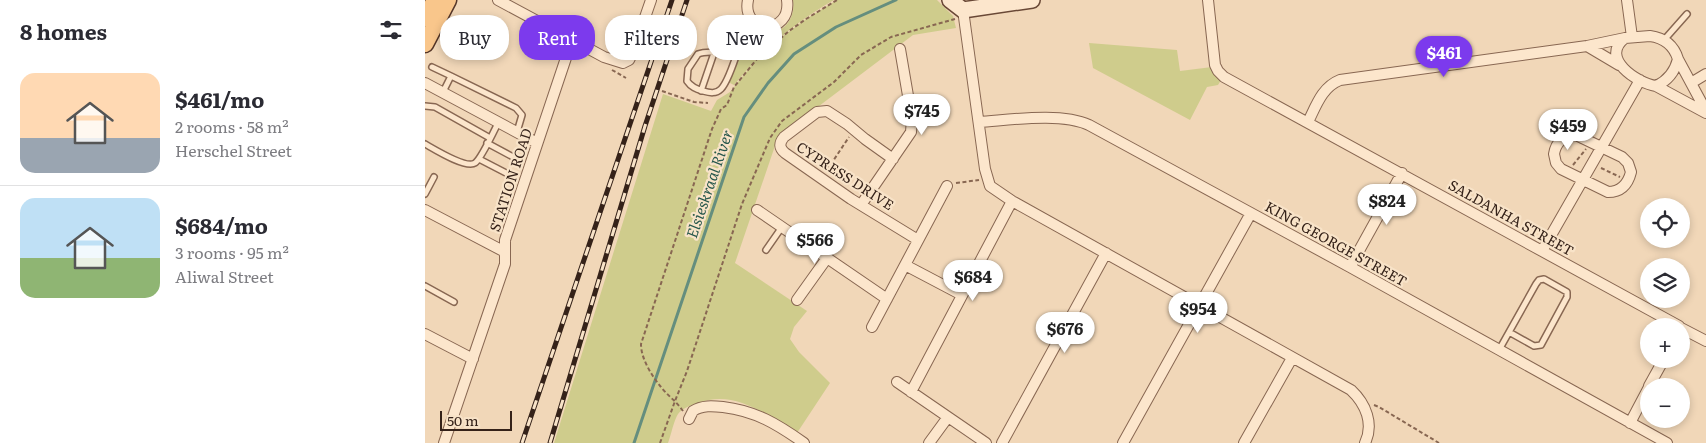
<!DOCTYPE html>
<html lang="en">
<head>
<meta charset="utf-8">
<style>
  :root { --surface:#fff; --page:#f7f7f7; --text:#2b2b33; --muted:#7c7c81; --line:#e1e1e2; --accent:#7c3aed }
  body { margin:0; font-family:Literata,serif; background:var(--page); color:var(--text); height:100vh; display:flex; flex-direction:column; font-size:19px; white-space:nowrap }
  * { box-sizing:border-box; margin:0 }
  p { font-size:16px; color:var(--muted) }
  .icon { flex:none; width:28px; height:28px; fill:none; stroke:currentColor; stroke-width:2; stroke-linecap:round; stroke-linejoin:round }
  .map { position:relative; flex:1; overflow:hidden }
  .drawer { display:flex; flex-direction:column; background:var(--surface); width:425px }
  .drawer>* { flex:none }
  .hud { position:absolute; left:15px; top:15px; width:475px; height:45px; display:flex; gap:10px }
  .controls { position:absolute; left:1215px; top:198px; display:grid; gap:10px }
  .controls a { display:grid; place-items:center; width:50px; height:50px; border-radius:50%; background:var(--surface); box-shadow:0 2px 8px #0003; font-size:25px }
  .scale { position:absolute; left:15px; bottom:12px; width:72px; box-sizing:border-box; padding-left:5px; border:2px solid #352219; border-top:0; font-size:14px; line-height:18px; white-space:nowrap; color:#352219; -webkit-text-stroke:4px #f8e3c8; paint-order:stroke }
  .price { position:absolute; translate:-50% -42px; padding:0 11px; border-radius:18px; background:#fff; color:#222; font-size:16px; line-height:32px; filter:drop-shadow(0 1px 2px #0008) }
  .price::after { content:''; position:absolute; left:50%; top:30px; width:15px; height:11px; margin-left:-8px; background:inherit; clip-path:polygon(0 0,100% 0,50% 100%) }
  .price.selected { background:var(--accent); color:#fff }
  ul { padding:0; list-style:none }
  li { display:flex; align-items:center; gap:15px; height:125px; padding:0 20px }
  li+li { border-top:1px solid var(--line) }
  li span { display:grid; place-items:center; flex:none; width:140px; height:100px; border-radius:15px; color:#555 }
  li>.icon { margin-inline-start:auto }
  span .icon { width:60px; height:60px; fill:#fffc; stroke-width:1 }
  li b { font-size:21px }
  h2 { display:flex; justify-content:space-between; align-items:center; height:60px; padding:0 20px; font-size:21px }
  .pill { padding:0 18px; border-radius:20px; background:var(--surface); box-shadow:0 2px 8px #0003; font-size:18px; line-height:45px }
  .pill.selected { background:var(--accent); color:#fff }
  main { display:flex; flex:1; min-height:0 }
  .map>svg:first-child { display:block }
  .green { fill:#cfcc8c }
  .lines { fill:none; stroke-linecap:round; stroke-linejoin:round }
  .stream { stroke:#658e7e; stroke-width:3 }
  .lane-casing { stroke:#886752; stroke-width:8 }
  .street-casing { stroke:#886752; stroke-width:12 }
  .secondary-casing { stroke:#694836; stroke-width:18 }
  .primary-casing { stroke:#553628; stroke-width:19 }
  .path { stroke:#886752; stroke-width:2; stroke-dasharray:4 2.5; stroke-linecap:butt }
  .lane { stroke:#fce6cc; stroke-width:5 }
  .street { stroke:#fce6cc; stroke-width:10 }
  .secondary { stroke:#fce6cc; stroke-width:15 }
  .primary { stroke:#f9c68b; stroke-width:16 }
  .rail-casing { stroke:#352219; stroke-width:5 }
  .rail { stroke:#f8e3c8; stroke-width:3; stroke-dasharray:9; stroke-linecap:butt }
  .labels { text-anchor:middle; stroke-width:4.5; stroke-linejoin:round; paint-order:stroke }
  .street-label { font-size:14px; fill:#352219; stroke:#f8e3c8 }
  .water-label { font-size:15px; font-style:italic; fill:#27574c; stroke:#f8e3c8 }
</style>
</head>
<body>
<main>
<section class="drawer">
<h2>8 homes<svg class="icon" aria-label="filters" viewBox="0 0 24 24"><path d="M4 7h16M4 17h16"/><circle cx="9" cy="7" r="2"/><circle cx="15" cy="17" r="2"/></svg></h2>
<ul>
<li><span style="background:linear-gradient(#ffd9b3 65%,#9aa5b1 0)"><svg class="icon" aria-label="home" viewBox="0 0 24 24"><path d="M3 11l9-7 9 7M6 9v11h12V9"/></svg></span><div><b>$461/mo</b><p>2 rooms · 58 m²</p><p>Herschel Street</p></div></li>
<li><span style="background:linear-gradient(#bfe0f5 60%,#8fb573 0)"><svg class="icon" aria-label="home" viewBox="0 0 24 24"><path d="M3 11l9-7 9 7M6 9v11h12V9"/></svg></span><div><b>$684/mo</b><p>3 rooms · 95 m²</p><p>Aliwal Street</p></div></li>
</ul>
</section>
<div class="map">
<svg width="1281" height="443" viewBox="0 0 1281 443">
  <rect width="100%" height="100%" fill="#f1d7b8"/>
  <path class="green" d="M368 0H409C370 22 338 50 309 85L303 82 322 36C330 29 336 34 345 33 362 31 370 16 368 0Z
    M412 0H512L528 16 531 28 488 35 353 137 310 263 382 311 369 327 365 339 374 352 405 383 372 433C341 415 310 389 273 403 267 405 257 408 253 414 249 420 246 435 243 443H129L238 94 286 111 292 100 305 92 332 59 353 40 381 19Z
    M664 43 752 50 755 71 787 67 796 80 793 85 782 87 765 120 668 68Z"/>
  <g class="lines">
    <path class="stream" d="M209 443 319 117 343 83 369 54 411 27 471 0"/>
    <defs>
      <path id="lane" d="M1239 40 1262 14
        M312 53C299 55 285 49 273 54L263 69 262 81C266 87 271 89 278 91 285 93 291 94 296 89 304 81 312 53 316 41 319 34 323 27 327 20
        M7 67 26 76
        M276 91 289 53
        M18 92 26 76 91 108 97 115 92 132
        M0 106 10 107 65 138
        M62 143 90 158
        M0 144C9 149 41 169 50 163 56 159 69 131 73 123
        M54 159 83 174
        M0 194 9 177
        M341 250 357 227
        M0 286 29 302
        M1074 350 1111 284 1114 280 1119 279 1142 292V297L1116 345 1109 346 1084 332"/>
      <path id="street" d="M73 0 179 57 198 63 204 60 208 52 226 0
        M323 0C316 34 367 36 362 0
        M783 0 790 65 793 71 799 77 1254 326
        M1202 0 1207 37
        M538 10 560 169 565 186 587 201 926 390C941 404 949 424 940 443
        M1225 36C1240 38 1249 46 1253 59 1250 71 1242 81 1231 86 1212 83 1174 58 1200 38Z
        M1162 46 1194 65
        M1253 59 1281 111
        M0 83 112 143
        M1266 83 1281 74
        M1231 86 1281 113
        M554 122C585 120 636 112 664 125L925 267 1242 443
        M883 122C891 106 897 87 915 80L1162 46 1200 38
        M1151 135 1197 157 1203 163 1206 172C1203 184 1196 192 1183 192L1136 169 1131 163 1129 154C1131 142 1138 136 1151 135Z
        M468 159 440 139 422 124 402 111 392 112 359 137C354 143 354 148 360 153L426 199 493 240
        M436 205 486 132 487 119 475 49
        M0 210 80 252
        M332 210 462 299
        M1117 251 1215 80
        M480 265 537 295
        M925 267 977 173
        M372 300 402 258
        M447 327 522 186
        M1256 328 1281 341
        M0 334 48 359
        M472 382 561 443
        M1224 386 1239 359
        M486 392 587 201
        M264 419 268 411C277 405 288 406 298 407 331 411 352 424 379 443
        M1205 423 1224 387
        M19 443 80 264V240L147 40
        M504 443 523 417
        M577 443 681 253
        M698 443 826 213
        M819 443 867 358"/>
      <path id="secondary" d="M525 0 538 10 607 0"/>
      <path id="primary" d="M0 18 10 0
        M0 44 23 0"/>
    </defs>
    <use href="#lane" class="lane-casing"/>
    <use href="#street" class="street-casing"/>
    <use href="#secondary" class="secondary-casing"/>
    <use href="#primary" class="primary-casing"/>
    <path class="path" d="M187 70 201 78
      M237 91 269 102 283 103
      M1148 165 1161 149
      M1176 168 1195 177
      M402 170 424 137
      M531 183 554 180
      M949 405 954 407 1014 443
      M258 411C252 402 243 396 236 387 227 376 216 359 216 344L287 129 296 109 302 105 309 87 332 59 364 31 381 19 412 0
      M235 443 250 401 262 371 317 204 345 138 357 121 409 82 436 55 466 37 530 19"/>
    <use href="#lane" class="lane"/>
    <use href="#street" class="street"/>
    <use href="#secondary" class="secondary"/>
    <use href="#primary" class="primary"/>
    <defs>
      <path id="rail" d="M97 443 247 0
        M125 443 220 126 262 0"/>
    </defs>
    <use href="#rail" class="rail-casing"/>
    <use href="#rail" class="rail"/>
  </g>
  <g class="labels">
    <g class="street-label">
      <text transform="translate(420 176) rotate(33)" y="5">CYPRESS DRIVE</text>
      <text transform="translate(86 180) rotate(-72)" y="5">STATION ROAD</text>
      <text transform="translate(1086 218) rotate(29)" y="5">SALDANHA STREET</text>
      <text transform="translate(911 244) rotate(29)" y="5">KING GEORGE STREET</text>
    </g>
    <g class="water-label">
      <text transform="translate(285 184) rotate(-71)" y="5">Elsieskraal River</text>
    </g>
  </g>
</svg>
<div class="controls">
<a><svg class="icon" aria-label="locate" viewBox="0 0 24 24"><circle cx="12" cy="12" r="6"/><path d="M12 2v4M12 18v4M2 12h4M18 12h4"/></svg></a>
<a><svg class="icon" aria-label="layers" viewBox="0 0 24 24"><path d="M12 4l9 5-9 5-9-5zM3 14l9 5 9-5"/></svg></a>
<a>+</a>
<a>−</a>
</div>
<div class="scale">50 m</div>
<b class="price selected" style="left:1019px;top:78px">$461</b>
<b class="price" style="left:497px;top:136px">$745</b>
<b class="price" style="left:1143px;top:151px">$459</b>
<b class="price" style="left:962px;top:226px">$824</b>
<b class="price" style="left:390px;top:265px">$566</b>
<b class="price" style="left:548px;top:302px">$684</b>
<b class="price" style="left:773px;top:334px">$954</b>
<b class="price" style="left:640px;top:354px">$676</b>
<div class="hud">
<a class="pill">Buy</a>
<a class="pill selected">Rent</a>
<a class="pill">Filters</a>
<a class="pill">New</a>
</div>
</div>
</main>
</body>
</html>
